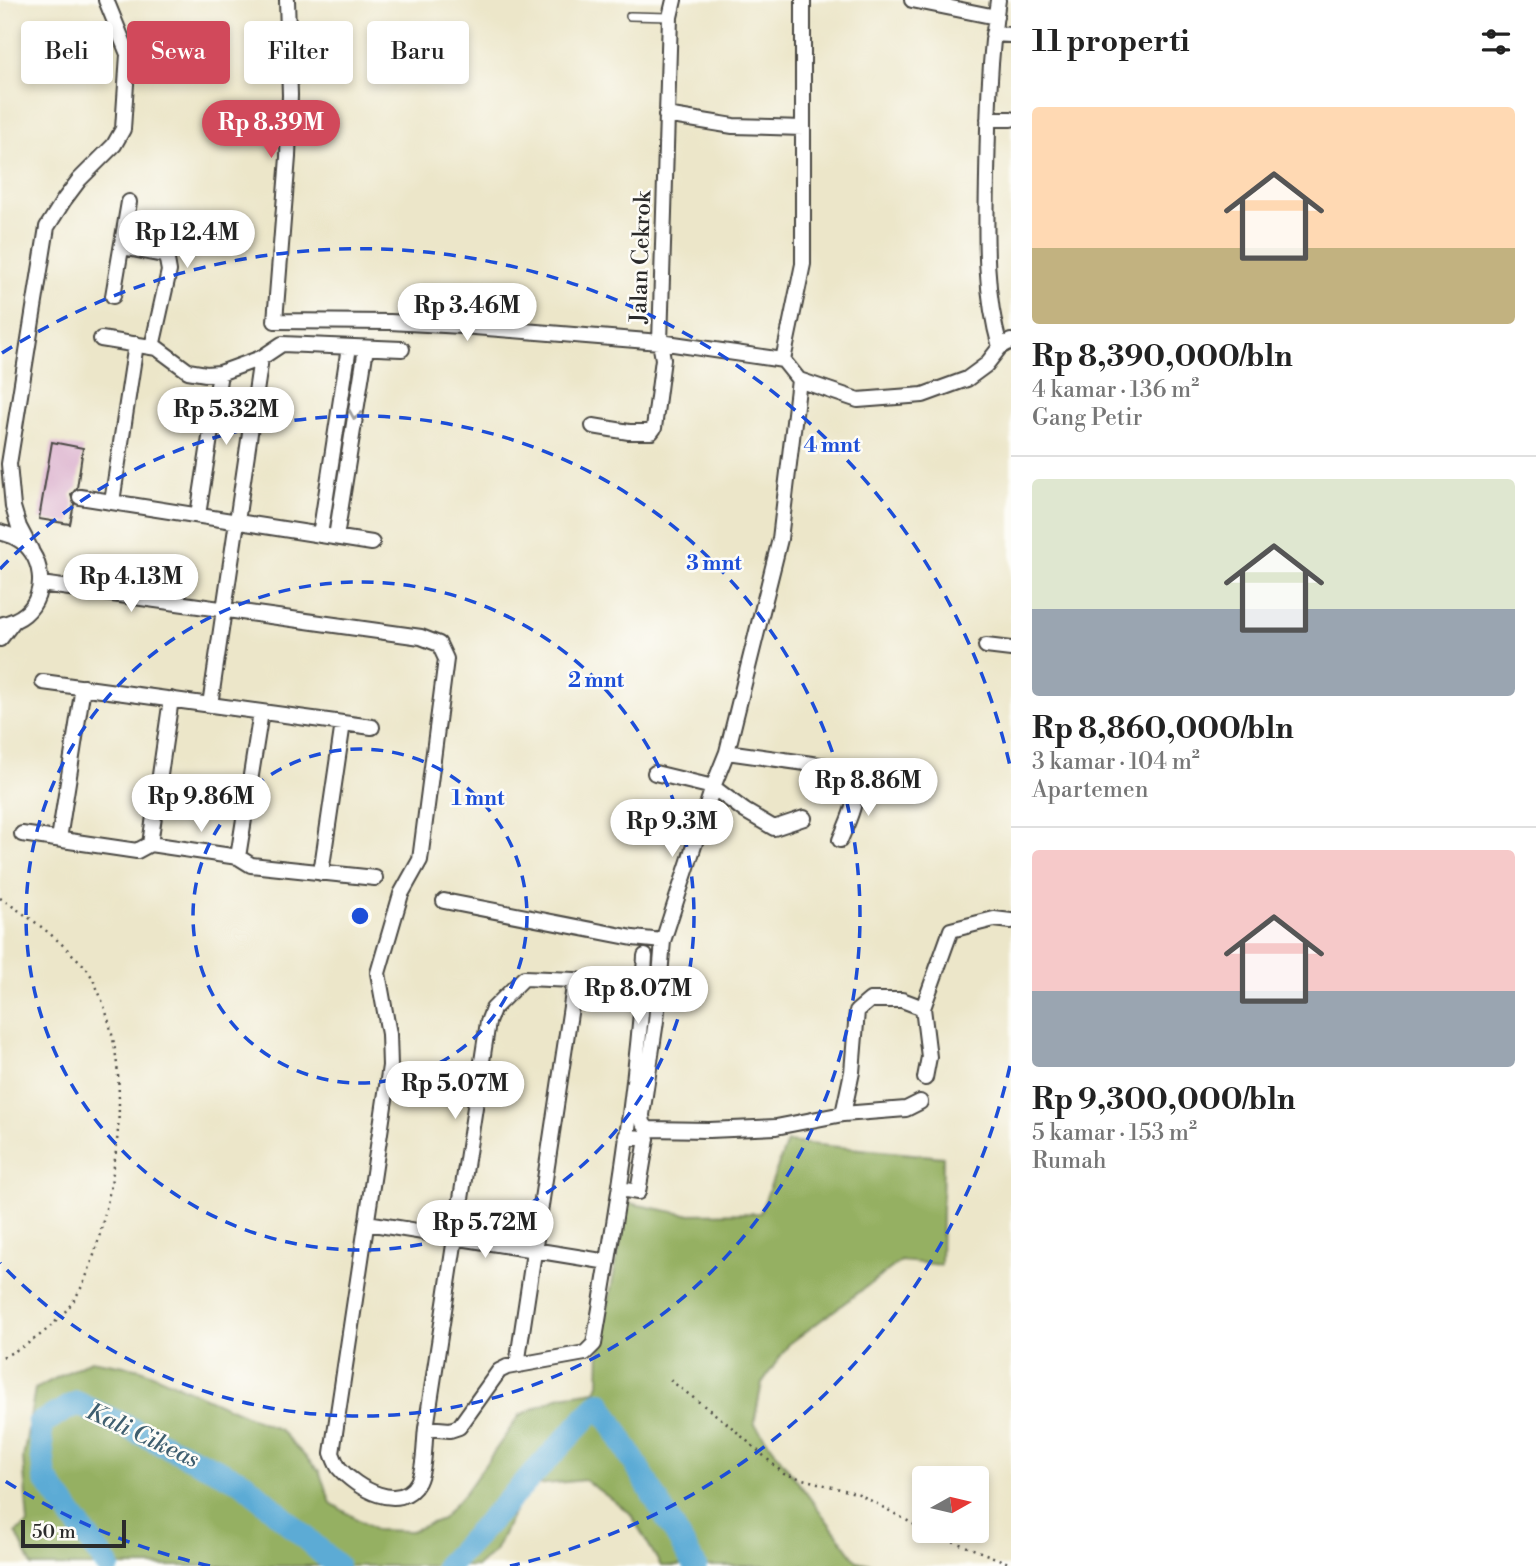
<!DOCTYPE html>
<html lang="id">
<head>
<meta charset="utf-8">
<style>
  :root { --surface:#fff; --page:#f2f2f2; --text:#222; --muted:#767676; --line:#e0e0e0; --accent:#d1495b }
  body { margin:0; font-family:"Libre Bodoni",serif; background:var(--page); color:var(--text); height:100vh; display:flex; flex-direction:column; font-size:26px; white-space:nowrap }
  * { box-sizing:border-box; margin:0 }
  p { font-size:23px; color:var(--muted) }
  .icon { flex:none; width:38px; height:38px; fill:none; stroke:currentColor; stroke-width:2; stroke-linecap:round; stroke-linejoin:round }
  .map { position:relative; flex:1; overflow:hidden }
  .sheet { display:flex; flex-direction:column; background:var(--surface); width:525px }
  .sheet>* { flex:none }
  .guide { position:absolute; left:21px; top:21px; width:665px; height:63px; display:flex; gap:14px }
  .needle { width:46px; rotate:82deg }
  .buttons { position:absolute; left:912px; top:1466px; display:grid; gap:14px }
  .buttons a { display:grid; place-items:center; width:77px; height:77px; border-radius:7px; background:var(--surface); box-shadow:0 4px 10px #0003; font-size:35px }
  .scale { position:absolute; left:21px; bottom:18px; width:105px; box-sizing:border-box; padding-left:7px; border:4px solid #2b2b2b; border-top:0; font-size:19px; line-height:24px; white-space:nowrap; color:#2b2b2b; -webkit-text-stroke:5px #fdfcf7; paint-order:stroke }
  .price { position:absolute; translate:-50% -60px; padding:0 16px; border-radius:24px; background:#fff; color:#222; font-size:23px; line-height:46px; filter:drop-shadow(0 2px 4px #0008) }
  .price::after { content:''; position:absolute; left:50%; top:42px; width:21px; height:16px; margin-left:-10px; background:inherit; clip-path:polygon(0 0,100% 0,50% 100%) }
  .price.selected { background:var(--accent); color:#fff }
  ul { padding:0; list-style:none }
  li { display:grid; align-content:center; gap:14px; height:371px; padding:0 21px }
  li+li { border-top:2px solid var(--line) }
  li span { display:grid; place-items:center; height:217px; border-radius:7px; color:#555 }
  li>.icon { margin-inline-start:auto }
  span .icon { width:126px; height:126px; fill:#fffc; stroke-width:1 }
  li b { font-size:30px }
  h2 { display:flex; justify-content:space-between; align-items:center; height:84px; padding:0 21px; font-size:30px }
  .tag { padding:0 24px; border-radius:7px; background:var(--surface); box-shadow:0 4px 10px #0003; font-size:24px; line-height:63px }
  .tag.selected { background:var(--accent); color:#fff }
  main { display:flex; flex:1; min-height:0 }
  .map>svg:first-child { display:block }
  .forest { fill:#95b062; stroke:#606e46; stroke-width:2 }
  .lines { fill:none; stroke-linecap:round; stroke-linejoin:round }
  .river { stroke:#5babd5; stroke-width:24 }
  .building { fill:#dbb0cd }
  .service-casing { stroke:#484743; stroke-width:10 }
  .minor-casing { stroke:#484743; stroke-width:18 }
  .path { stroke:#484743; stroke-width:2.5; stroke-dasharray:2 5; stroke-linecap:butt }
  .service { stroke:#fff; stroke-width:7 }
  .minor { stroke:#fff; stroke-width:14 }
  .oneway { stroke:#a0a0a0 }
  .ring { fill:none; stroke:#1d4ed8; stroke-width:3.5; stroke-dasharray:12 9 }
  .labels { text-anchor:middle; stroke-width:5; stroke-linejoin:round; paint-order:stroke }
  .street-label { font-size:23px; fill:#2b2b2b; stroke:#fdfcf7 }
  .water-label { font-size:24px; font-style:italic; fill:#3e5e6f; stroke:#fdfcf7 }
  .centre { fill:#1d4ed8; stroke:#fdfcf7; stroke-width:3.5 }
  .ring-label { font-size:21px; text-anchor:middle; font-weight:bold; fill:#1d4ed8; stroke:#fdfcf7; stroke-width:5; stroke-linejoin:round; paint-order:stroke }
</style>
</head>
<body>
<main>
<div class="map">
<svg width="1011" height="1566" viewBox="0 0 1011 1566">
  <rect width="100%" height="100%" fill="#fdfcf7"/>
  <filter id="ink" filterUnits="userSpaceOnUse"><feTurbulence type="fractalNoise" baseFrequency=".0143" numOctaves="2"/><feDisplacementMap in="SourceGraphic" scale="14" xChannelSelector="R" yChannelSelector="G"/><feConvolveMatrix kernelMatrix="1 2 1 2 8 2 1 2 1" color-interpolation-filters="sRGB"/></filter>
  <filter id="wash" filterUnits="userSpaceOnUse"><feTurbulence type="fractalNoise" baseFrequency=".00686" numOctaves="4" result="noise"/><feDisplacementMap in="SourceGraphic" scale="28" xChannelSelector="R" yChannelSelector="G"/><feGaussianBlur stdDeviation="1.57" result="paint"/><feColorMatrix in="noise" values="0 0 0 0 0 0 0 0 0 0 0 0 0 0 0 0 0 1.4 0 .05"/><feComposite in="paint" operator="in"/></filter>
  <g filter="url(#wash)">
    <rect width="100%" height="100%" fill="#ece6c9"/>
    <path class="forest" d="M787 1142 943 1157 941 1265 901 1261 789 1344 762 1383 754 1423 857 1561 880 1566H661L630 1513 585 1480 526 1486 495 1551 477 1566H32L16 1532 28 1524 23 1458 35 1389 91 1360 141 1369 280 1430 319 1471 331 1503 375 1530 411 1531 442 1519 465 1493 520 1415 561 1396 596 1391 599 1383 600 1345 628 1203 684 1214 760 1213Z"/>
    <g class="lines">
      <path class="river" d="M108 1566 45 1478 39 1424 77 1403 244 1483 337 1566
        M447 1566 600 1403 695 1566"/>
    </g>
    <g id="blocks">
      <path class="building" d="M52 442 83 448 77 488 71 495 74 504 70 524 39 519Z"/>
    </g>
  </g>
  <g filter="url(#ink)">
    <use href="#blocks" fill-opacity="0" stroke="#484743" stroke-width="2"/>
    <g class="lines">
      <defs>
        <path id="service" d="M630 16 670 17"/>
        <path id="minor" d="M287 0 290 95 288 157 275 321 390 322 462 326 660 342 663 359 654 428 651 432H629L593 426
          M674 0 670 17 660 342 783 360 799 380 858 400 923 395 967 379 986 365 1000 347 1011 341
          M912 0 996 17
          M998 0C989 59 988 117 987 177 986 234 984 291 1000 347
          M993 34 1011 35
          M666 115 733 126 803 128
          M988 119H1011
          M122 247 163 255 167 260 169 271 152 347
          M113 296 129 202
          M101 339 157 348 188 371 206 374 220 373 261 358 282 344 402 349
          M783 360 803 264V0
          M799 380 780 539 727 752 713 787 663 941 656 1021 642 1115 643 1123 648 1129 709 1130 776 1127 843 1114 906 1109 920 1102
          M80 497 372 543
          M112 502 136 344
          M198 515 220 373
          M0 532C5 534 11 535 16 538 43 552 49 594 25 614 18 620 9 623 0 625
          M320 535 349 347
          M336 537 366 348
          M31 550 19 527 13 507 9 464 47 227 64 200 79 180 114 145 123 129 128 54 106 0
          M41 584 421 637 439 644 446 659 420 860 401 894 378 973 389 1034 390 1066 332 1453C334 1458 336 1464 339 1468 356 1488 401 1514 418 1482 425 1468 424 1444 426 1428L450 1430 459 1427 499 1371 507 1367 585 1353 594 1344C616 1215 638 1086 645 956
          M0 639 13 622
          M986 646 1011 649
          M43 682 372 727
          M210 705 261 358
          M727 752 841 768 855 776C860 796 848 822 840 840
          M655 773 713 787 745 811 774 828 804 818
          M22 834 137 851 150 844 238 857 251 865 375 878
          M59 839 83 687
          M150 844 171 699
          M238 857 261 712
          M321 873 343 723
          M444 901 633 938 663 941
          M925 1078 929 1057 923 1008 951 930 994 919 1011 921
          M843 1114 852 1072 857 1011 870 1000H902L923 1008
          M620 1189 638 1192 647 1139 626 1136
          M367 1223 608 1262
          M517 1365 575 980
          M426 1428 488 1022 493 1009 524 978 575 980 643 990"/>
      </defs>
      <use href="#service" class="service-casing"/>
      <use href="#minor" class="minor-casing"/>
      <path class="path" d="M0 898C26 915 49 931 71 953 77 959 85 965 89 972 130 1047 123 1140 103 1221 98 1243 92 1265 82 1286 66 1319 33 1344 0 1358
        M670 1380 728 1424 784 1474 859 1494 924 1530
        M927 1531 1011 1564"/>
      <use href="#service" class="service"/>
      <use href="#minor" class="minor"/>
    </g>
    <defs><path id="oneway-chevron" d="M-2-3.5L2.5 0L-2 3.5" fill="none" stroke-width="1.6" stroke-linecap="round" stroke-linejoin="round" transform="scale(1.75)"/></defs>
    <use class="oneway" href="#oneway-chevron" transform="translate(355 415) rotate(99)"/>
  </g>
  <g class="ring">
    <circle cx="360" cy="916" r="167"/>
    <circle cx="360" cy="916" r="334"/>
    <path d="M0 569A500 500 0 1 1 0 1263"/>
    <path d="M1010 1066A667 667 0 0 1 510 1566M210 1566A667 667 0 0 1 2 1479M2 353A667 667 0 0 1 1010 766"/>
  </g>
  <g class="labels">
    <g class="street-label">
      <text transform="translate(640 257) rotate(-88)" y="8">Jalan Cekrok</text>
    </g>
    <g class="water-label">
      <text transform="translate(143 1435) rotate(25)" y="8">Kali Cikeas</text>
    </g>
  </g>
  <circle cx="360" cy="916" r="10" class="centre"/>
  <g class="ring-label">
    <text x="832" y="452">4 mnt</text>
    <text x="714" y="570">3 mnt</text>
    <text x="596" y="687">2 mnt</text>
    <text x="478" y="805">1 mnt</text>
  </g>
</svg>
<div class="buttons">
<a><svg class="needle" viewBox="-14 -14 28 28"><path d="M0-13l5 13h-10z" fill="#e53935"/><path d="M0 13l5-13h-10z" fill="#767676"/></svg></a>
</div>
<div class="scale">50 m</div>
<b class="price selected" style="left:271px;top:160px">Rp 8.39M</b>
<b class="price" style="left:187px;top:270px">Rp 12.4M</b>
<b class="price" style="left:467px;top:343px">Rp 3.46M</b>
<b class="price" style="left:226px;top:447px">Rp 5.32M</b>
<b class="price" style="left:131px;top:614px">Rp 4.13M</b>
<b class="price" style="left:868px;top:818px">Rp 8.86M</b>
<b class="price" style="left:201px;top:834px">Rp 9.86M</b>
<b class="price" style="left:672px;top:859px">Rp 9.3M</b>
<b class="price" style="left:638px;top:1026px">Rp 8.07M</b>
<b class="price" style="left:455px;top:1121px">Rp 5.07M</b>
<b class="price" style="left:485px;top:1260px">Rp 5.72M</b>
<div class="guide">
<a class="tag">Beli</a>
<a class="tag selected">Sewa</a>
<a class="tag">Filter</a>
<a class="tag">Baru</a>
</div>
</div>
<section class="sheet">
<h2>11 properti<svg class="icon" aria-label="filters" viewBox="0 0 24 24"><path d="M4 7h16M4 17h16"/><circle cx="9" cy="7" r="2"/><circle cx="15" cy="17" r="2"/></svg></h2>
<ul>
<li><span style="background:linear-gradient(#ffd9b3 65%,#c2b280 0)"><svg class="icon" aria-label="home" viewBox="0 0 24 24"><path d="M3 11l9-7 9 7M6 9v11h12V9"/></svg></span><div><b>Rp 8,390,000/bln</b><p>4 kamar · 136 m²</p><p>Gang Petir</p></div></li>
<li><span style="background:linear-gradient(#dfe7d0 60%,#9aa5b1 0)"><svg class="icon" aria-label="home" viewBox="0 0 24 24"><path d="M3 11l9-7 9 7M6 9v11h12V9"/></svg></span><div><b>Rp 8,860,000/bln</b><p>3 kamar · 104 m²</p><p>Apartemen</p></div></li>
<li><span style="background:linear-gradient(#f6c9c9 65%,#9aa5b1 0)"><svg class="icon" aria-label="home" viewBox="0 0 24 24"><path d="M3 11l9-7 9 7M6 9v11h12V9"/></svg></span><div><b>Rp 9,300,000/bln</b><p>5 kamar · 153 m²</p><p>Rumah</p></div></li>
</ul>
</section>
</main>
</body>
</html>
